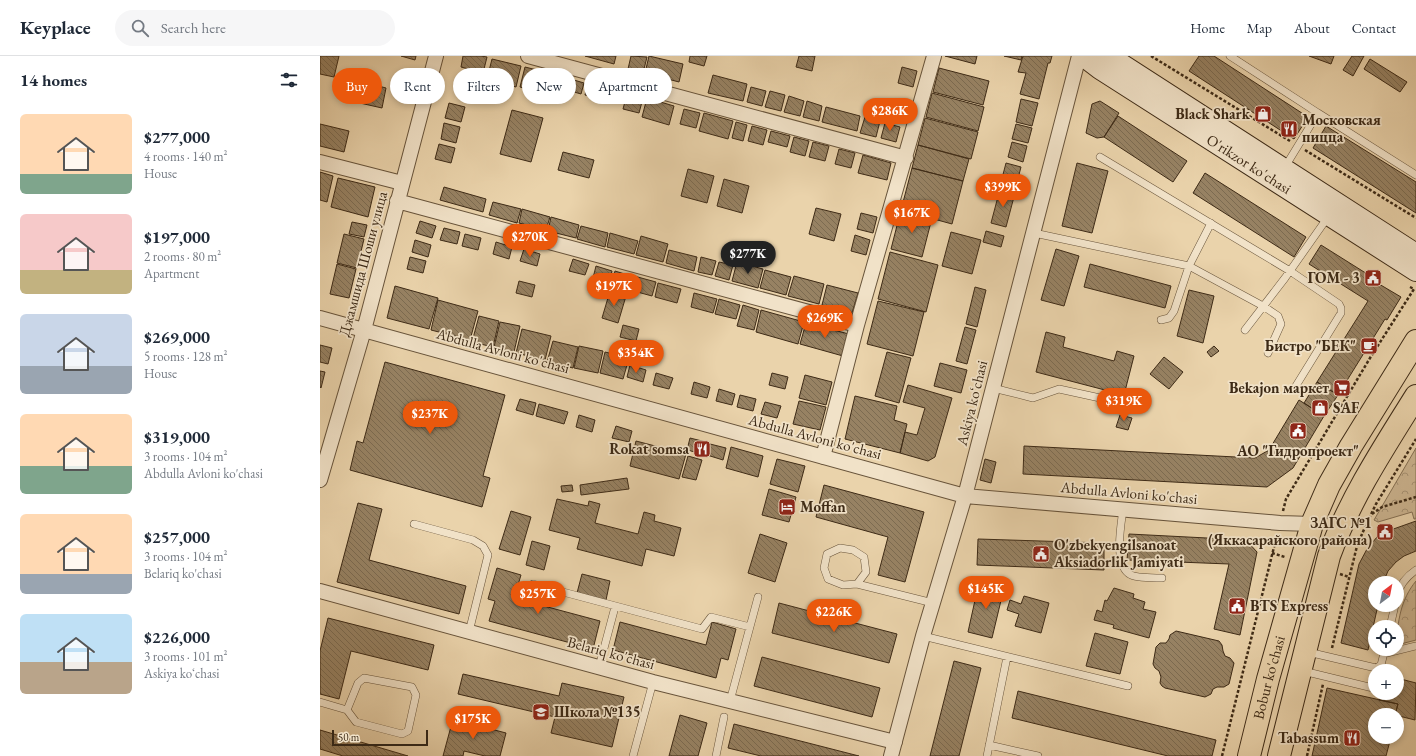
<!DOCTYPE html>
<html lang="en">
<head>
<meta charset="utf-8">
<style>
  :root { --surface:#fff; --page:#f6f6f7; --text:#1f2937; --muted:#747a83; --line:#e0e1e3; --accent:#ea580c }
  body { margin:0; font-family:"EB Garamond",serif; background:var(--page); color:var(--text); height:100vh; display:flex; flex-direction:column; font-size:15px; white-space:nowrap }
  * { box-sizing:border-box; margin:0 }
  p { font-size:13px; color:var(--muted) }
  .icon { flex:none; width:22px; height:22px; fill:none; stroke:currentColor; stroke-width:2; stroke-linecap:round; stroke-linejoin:round }
  .map { position:relative; flex:1; overflow:hidden }
  .sheet { display:flex; flex-direction:column; background:var(--surface); width:320px }
  .sheet>* { flex:none }
  .guide { position:absolute; left:12px; top:12px; width:380px; height:36px; display:flex; gap:8px }
  .needle { width:26px; rotate:32deg }
  .buttons { position:absolute; left:1048px; top:520px; display:grid; gap:8px }
  .buttons a { display:grid; place-items:center; width:36px; height:36px; border-radius:50%; background:var(--surface); box-shadow:0 2px 6px #0003; font-size:20px }
  .scale { position:absolute; left:12px; bottom:10px; width:96px; box-sizing:border-box; padding-left:4px; border:2px solid #3d2a16; border-top:0; font-size:11px; line-height:14px; white-space:nowrap; color:#3d2a16; -webkit-text-stroke:3px #f1e2c8; paint-order:stroke }
  .price { position:absolute; translate:-50% -34px; padding:0 9px; border-radius:14px; background:var(--accent); color:#fff; font-size:13px; line-height:26px; filter:drop-shadow(0 1px 2px #0008) }
  .price::after { content:''; position:absolute; left:50%; top:24px; width:12px; height:9px; margin-left:-6px; background:inherit; clip-path:polygon(0 0,100% 0,50% 100%) }
  .price.selected { background:#222; color:#fff }
  ul { padding:0; list-style:none }
  li { display:flex; align-items:center; gap:12px; height:100px; padding:0 20px }
  li span { display:grid; place-items:center; flex:none; width:112px; height:80px; border-radius:6px; color:#555 }
  li>.icon { margin-inline-start:auto }
  span .icon { width:48px; height:48px; fill:#fffc; stroke-width:1 }
  li b { font-size:17px }
  h2 { display:flex; justify-content:space-between; align-items:center; height:48px; padding:0 20px; font-size:17px }
  .pill { padding:0 14px; border-radius:18px; background:var(--surface); box-shadow:0 2px 6px #0003; font-size:14px; line-height:36px }
  .pill.selected { background:var(--accent); color:#fff }
  header { display:flex; align-items:center; gap:24px; box-sizing:border-box; height:56px; padding:0 20px; background:var(--surface); border-bottom:1px solid var(--line) }
  header strong { font-size:19px }
  nav { display:flex; gap:22px; margin-inline-start:auto; font-size:14px }
  .search { width:280px; height:36px; background:var(--page); display:flex; align-items:center; gap:10px; box-sizing:border-box; padding:0 14px; border-radius:22px; color:var(--muted); font-size:15px }
  main { display:flex; flex:1; min-height:0 }
  .map>svg:first-child { display:block }
  .forest { fill:url(#forest-crowns); stroke:#857054 }
  .building { fill:url(#building-back-hatch); stroke:#3d2a16 }
  .lines { fill:none; stroke-linecap:round; stroke-linejoin:round }
  .service-casing { stroke:#68543b; stroke-width:8 }
  .minor-casing { stroke:#68543b; stroke-width:16 }
  .secondary-casing { stroke:#3d2a16; stroke-width:22 }
  .primary-casing { stroke:#3d2a16; stroke-width:24 }
  .path { stroke:#3d2a16; stroke-width:2.5; stroke-dasharray:3 2; stroke-linecap:butt }
  .service { stroke:#f1e2c8; stroke-width:7 }
  .minor { stroke:#f1e2c8; stroke-width:14 }
  .secondary { stroke:#f1e2c8; stroke-width:20 }
  .primary { stroke:#ead3ab; stroke-width:22 }
  .labels { text-anchor:middle; stroke-width:3.5; stroke-linejoin:round; paint-order:stroke }
  .poi-label { font-size:15px; font-weight:bold; fill:#3d2a16; stroke:#f1e2c8; text-anchor:end }
  .street-label { font-size:15px; fill:#3d2a16; stroke:#f1e2c8 }
</style>
</head>
<body>
<header>
<strong>Keyplace</strong>
<div class="search"><svg class="icon" aria-label="search" viewBox="0 0 24 24"><circle cx="10" cy="10" r="6"/><path d="M15 15l6 6"/></svg>Search here</div>
<nav><a>Home</a><a>Map</a><a>About</a><a>Contact</a></nav>
</header>
<main>
<section class="sheet">
<h2>14 homes<svg class="icon" aria-label="filters" viewBox="0 0 24 24"><path d="M4 7h16M4 17h16"/><circle cx="9" cy="7" r="2"/><circle cx="15" cy="17" r="2"/></svg></h2>
<ul>
<li><span style="background:linear-gradient(#ffd9b3 75%,#7fa58c 0)"><svg class="icon" aria-label="home" viewBox="0 0 24 24"><path d="M3 11l9-7 9 7M6 9v11h12V9"/></svg></span><div><b>$277,000</b><p>4 rooms · 140 m²</p><p>House</p></div></li>
<li><span style="background:linear-gradient(#f6c9c9 70%,#c2b280 0)"><svg class="icon" aria-label="home" viewBox="0 0 24 24"><path d="M3 11l9-7 9 7M6 9v11h12V9"/></svg></span><div><b>$197,000</b><p>2 rooms · 80 m²</p><p>Apartment</p></div></li>
<li><span style="background:linear-gradient(#c9d6e8 65%,#9aa5b1 0)"><svg class="icon" aria-label="home" viewBox="0 0 24 24"><path d="M3 11l9-7 9 7M6 9v11h12V9"/></svg></span><div><b>$269,000</b><p>5 rooms · 128 m²</p><p>House</p></div></li>
<li><span style="background:linear-gradient(#ffd9b3 65%,#7fa58c 0)"><svg class="icon" aria-label="home" viewBox="0 0 24 24"><path d="M3 11l9-7 9 7M6 9v11h12V9"/></svg></span><div><b>$319,000</b><p>3 rooms · 104 m²</p><p>Abdulla Avloni ko'chasi</p></div></li>
<li><span style="background:linear-gradient(#ffd9b3 75%,#9aa5b1 0)"><svg class="icon" aria-label="home" viewBox="0 0 24 24"><path d="M3 11l9-7 9 7M6 9v11h12V9"/></svg></span><div><b>$257,000</b><p>3 rooms · 104 m²</p><p>Belariq ko'chasi</p></div></li>
<li><span style="background:linear-gradient(#bfe0f5 60%,#b9a48a 0)"><svg class="icon" aria-label="home" viewBox="0 0 24 24"><path d="M3 11l9-7 9 7M6 9v11h12V9"/></svg></span><div><b>$226,000</b><p>3 rooms · 101 m²</p><p>Askiya koʻchasi</p></div></li>
</ul>
</section>
<div class="map">
<svg width="1096" height="700" viewBox="0 0 1096 700">
  <defs>
    <pattern id="forest-crowns" width="20" height="18" patternUnits="userSpaceOnUse"><rect width="20" height="18" fill="#cdb692"/><path d="M2 6a3 3 0 1 1 6 0M12 15a3 3 0 1 1 6 0" fill="none" stroke="#a89476"/></pattern>
    <pattern id="building-back-hatch" width="6" height="6" patternUnits="userSpaceOnUse"><rect width="6" height="6" fill="#978263"/><path d="M-1 5l2 2M0 0l6 6M5-1l2 2" fill="none" stroke="#7c6b51"/></pattern>
  </defs>
  <rect width="100%" height="100%" fill="#ead3ab"/>
  <filter id="stains"><feTurbulence type="fractalNoise" baseFrequency=".005" numOctaves="4"/><feColorMatrix values="0 0 0 0 .2 0 0 0 0 .09 0 0 0 0 .02 0 0 0 .5 -.17"/></filter>
  <radialGradient id="worn" r=".72"><stop offset=".6" stop-color="#630" stop-opacity="0"/><stop offset="1" stop-color="#630" stop-opacity=".3"/></radialGradient>
  <path class="forest" d="M1096 392V463H1094L1092 456 1058 466 1054 464Z
    M1096 525V584L1077 589C1077 566 1081 543 1096 525Z"/>
  <path class="building" d="M0 0H19L14 21 0 18Z
    M81 0H96L95 4Z
    M143 0H161L167 1 163 17 141 11Z
    M265 0H296L294 8Z
    M311 0 327 1 323 17 308 13Z
    M329 0 363 8 359 26 325 17Z
    M370 0H387L384 10 369 6Z
    M479 0H495L492 15 476 11Z
    M625 0H657L655 8Z
    M684 0H702L701 4Z
    M703 0H732L730 7H728L719 43 700 38 706 17 698 16Z
    M879 0H894L988 61 974 83 869 15Z
    M989 0H1014L1011 8Z
    M1032 0H1044L1033 20 1023 14Z
    M172 3 201 10 196 31 167 23Z
    M1050 3 1087 26 1080 36 1044 13Z
    M205 11 233 18 228 39 200 31Z
    M582 11 597 15 593 31 578 27Z
    M619 12 669 25 663 49 613 36Z
    M237 19 264 27 261 38 234 30Z
    M393 19 427 28 423 45 388 37Z
    M36 24 66 32 62 52 31 45Z
    M268 27 296 35 293 46 265 39Z
    M431 31 446 35 442 50 427 46Z
    M450 35 465 39 461 55 445 51Z
    M612 37 664 51 658 75 606 61Z
    M307 38 323 42 319 57 303 53Z
    M469 40 484 45 480 60 464 56Z
    M327 42 354 50 349 69 322 61Z
    M701 43 718 47 712 70 696 66Z
    M487 45 502 50 499 65 483 61Z
    M780 45 799 57 784 81 777 82 766 77 772 48Z
    M129 47 145 51 141 66 125 62Z
    M506 51 540 60 537 75 502 66Z
    M364 53 380 57 376 72 360 68Z
    M192 54 223 62 211 106 180 98Z
    M384 57 413 65 408 83 379 75Z
    M798 60 867 105 853 126 784 81Z
    M545 61 560 65 556 81 540 77Z
    M605 62 658 76 651 103 598 89Z
    M416 66 427 69 423 85 412 82Z
    M124 67 140 71 136 87 121 83Z
    M565 67 580 71 576 86 561 82Z
    M0 68 29 75 24 96 0 90Z
    M696 68 712 72 708 87 692 83Z
    M432 70 447 74 443 89 428 85Z
    M1006 70 1096 126V157L993 92Z
    M451 75 470 80 467 91 448 86Z
    M474 81 489 85 485 100 470 96Z
    M493 86 509 90 505 105 489 101Z
    M692 86 707 90 703 106 688 101Z
    M119 88 135 92 131 107 115 103Z
    M598 89 649 103 643 125 592 112Z
    M519 93 535 97 531 112 515 108Z
    M243 96 274 104 269 122 238 114Z
    M543 99 571 107 567 124 538 117Z
    M686 107 701 111 695 134 680 130Z
    M757 107 788 115 772 177 742 170Z
    M592 112 643 125 632 168 581 154Z
    M368 113 394 120 387 147 361 140Z
    M0 116 13 120 7 146 0 144Z
    M885 117 986 181 974 201 873 137Z
    M18 122 55 131 48 161 11 151Z
    M404 123 429 130 422 157 397 150Z
    M124 131 166 143 163 156 120 144Z
    M680 133 695 137 686 171 671 167Z
    M173 146 201 153 197 167 169 159Z
    M496 152 521 158 514 185 489 178Z
    M202 153 230 161 226 174 199 167Z
    M581 154 612 162 602 201 571 193Z
    M541 157 557 161 553 177 537 173Z
    M231 161 259 169 256 182 228 175Z
    M100 165 116 170 112 182 96 177Z
    M32 166 47 169 44 181 29 178Z
    M261 170 288 177 285 191 257 183Z
    M124 172 140 176 137 188 120 184Z
    M666 175 684 180 681 191 663 186Z
    M631 176 661 184 652 218 622 210Z
    M290 177 318 185 314 198 287 191Z
    M24 178 44 183 37 212 17 207Z
    M145 178 161 182 158 194 142 190Z
    M535 179 550 184 546 199 531 195Z
    M321 180 348 188 343 206 316 199Z
    M95 184 111 189 108 201 92 196Z
    M176 186 192 191 189 203 173 198Z
    M1001 189 1060 226 1059 228 1081 241 1067 264 1065 263 1018 339 997 326 1048 245 989 208Z
    M204 193 220 198 217 210 200 205Z
    M736 193 759 200 744 250 721 244Z
    M349 194 377 201 374 215 346 207Z
    M570 196 618 209 606 256 558 243Z
    M90 201 106 205 103 217 87 213Z
    M381 201 396 205 392 219 378 216Z
    M253 203 269 208 265 219 249 215Z
    M399 206 413 209 409 224 395 220Z
    M417 206 443 213 438 232 412 225Z
    M17 208 36 213 29 242 10 238Z
    M770 208 851 230 845 252 764 231Z
    M276 210 292 215 289 226 273 222Z
    M445 214 471 221 466 239 440 232Z
    M295 215 311 220 308 231 292 227Z
    M314 220 336 226 332 240 310 234Z
    M474 220 504 228 499 248 468 240Z
    M199 225 215 229 212 241 196 237Z
    M338 227 361 233 357 247 335 241Z
    M507 229 538 237 532 257 502 249Z
    M75 230 118 242 109 273 67 262Z
    M655 231 666 234 657 271 646 268Z
    M869 234 894 240 883 287 857 280Z
    M290 235 306 240 298 267 282 262Z
    M374 237 397 243 393 257 371 251Z
    M399 243 420 249 416 263 395 258Z
    M118 244 158 255 150 284 111 274Z
    M558 245 604 256 593 300 547 288Z
    M423 249 439 254 434 274 417 270Z
    M441 254 484 266 478 288 436 276Z
    M159 260 179 265 173 291 152 286Z
    M180 266 200 270 194 296 174 291Z
    M486 267 529 278 523 300 480 288Z
    M303 269 319 273 316 285 300 281Z
    M645 271 656 274 647 308 636 305Z
    M202 273 231 280 225 304 196 297Z
    M726 276 745 281 743 291 794 305 797 295 814 300 804 339 716 316Z
    M233 285 258 291 253 312 227 306Z
    M0 289 12 292 8 308 0 306Z
    M259 290 283 295 278 317 254 312Z
    M894 290 899 295 891 301 887 296Z
    M285 296 309 302 303 323 280 317Z
    M567 296 591 302 579 347 555 340Z
    M844 301 863 316 849 333 830 318Z
    M65 306 185 339 163 420 170 422 162 451 30 414 37 385 43 387Z
    M620 307 647 314 641 337 614 330Z
    M310 309 326 314 323 326 307 321Z
    M0 315 5 316 1 332 0 331Z
    M336 317 353 322 349 333 333 329Z
    M452 317 468 321 465 333 449 329Z
    M485 319 512 326 506 349 479 342Z
    M374 326 390 331 387 342 371 338Z
    M997 326 1018 339 1004 360 984 347Z
    M588 329 632 342 615 401 608 405 580 397 585 376 597 379 605 352 583 346Z
    M399 333 415 338 412 349 396 345Z
    M420 339 436 343 433 355 417 351Z
    M535 340 577 350 574 364 587 368 580 397 525 383Z
    M200 343 216 347 213 359 196 354Z
    M979 344 1004 360 973 412 947 431 703 418 704 390 935 402 949 394Z
    M479 345 506 351 500 374 473 368Z
    M445 346 461 350 457 362 441 358Z
    M219 348 248 356 244 368 216 360Z
    M259 359 275 364 272 376 256 371Z
    M800 359 812 362 808 374 796 371Z
    M296 370 312 375 309 386 292 382Z
    M370 382 386 386 383 398 367 394Z
    M316 385 366 398 359 423 310 410Z
    M390 388 406 392 403 404 387 399Z
    M411 391 443 400 438 421 406 412Z
    M368 400 382 404 376 424 362 421Z
    M457 403 485 410 478 436 450 428Z
    M665 403 676 406 671 427 660 424Z
    M307 422 309 433 261 439 260 429Z
    M252 429 253 435 242 436 241 430Z
    M504 429 604 456 585 526 558 519 568 481 496 461Z
    M449 433 476 441 469 466 442 459Z
    M237 443 268 450 269 445 280 448 275 467 318 478 324 456 335 459 334 465 361 472 354 500 326 493 322 510 257 493 260 482 229 474Z
    M38 447 62 453 49 504 146 530 139 558 17 526Z
    M191 455 211 461 200 499 179 493Z
    M1096 465V495L1084 500 1076 506 1068 515 1063 527H1055V549H1058L1048 594 1021 587 1039 508 1047 493 1057 481 1065 476Z
    M440 478 467 487 455 526 428 517Z
    M809 478 926 484 937 496 920 579 894 573 909 508 807 504Z
    M658 483 784 487V514L657 509Z
    M212 485 230 490 224 514 206 509Z
    M177 512 201 519 194 542 280 565 273 593 169 565 175 545 168 543Z
    M262 518 290 525 286 544 257 537Z
    M659 526 684 532 672 582 648 576Z
    M794 532 814 538 813 542 825 546 823 553 836 556 829 582 793 572 794 569 774 564 777 554 782 556 785 544 787 545Z
    M704 540 729 547 721 577 695 570 699 558 687 554 690 544 701 548Z
    M459 547 577 578 569 607 452 577Z
    M8 562 114 589 108 614 31 595 19 643 0 638V595Z
    M300 566 386 589 392 566 416 573 408 604 401 602 396 622 293 594Z
    M856 575 899 585 902 589 903 595 905 600 910 602 914 607 909 628 904 631H897L893 633 891 638 885 641 845 632 842 630 840 627 841 621 839 615 835 612 833 608 836 591 840 587H846L849 583 850 579Z
    M775 577 808 586 800 618 766 610Z
    M442 601 560 632 552 661 434 630Z
    M634 605 661 612 639 700H610Z
    M143 618 239 640 242 627 304 641 292 691 231 677 235 661 138 638Z
    M1077 622 1096 627 1095 664 1075 659 1078 648 1059 644 1061 637H1077Z
    M1007 632 1078 648 1075 659H1055V681H1071L1066 700H992Z
    M698 635 896 684 892 700H848L692 662Z
    M360 659 387 667 378 700H349Z
    M133 663 186 677 180 700H165L144 695 143 700H123Z
    M414 668 539 700H441L408 692Z
    M0 674 88 700H23L0 693Z"/>
  <g class="lines">
    <defs>
      <path id="service" d="M910 0 998 57
        M780 101 970 215 1019 248 1021 252V257L974 333
        M965 111 998 57 1096 119
        M714 177 869 210 943 250 958 260 961 268 948 297
        M841 264 849 262 854 255 869 210 891 167
        M925 274 965 222 1008 161
        M673 332 713 342 739 333 803 347
        M803 453C801 469 793 510 811 519 818 522 834 522 842 522
        M94 468 153 484 163 490 168 499 149 576
        M213 528 382 573 391 561 430 571
        M537 528 546 516 544 501 533 494 520 492 507 498 504 512 508 523 523 529 537 528 613 547
        M1077 539C1080 529 1087 520 1096 514
        M1070 571 1075 549
        M603 580 808 630
        M988 596 1056 612 1061 609 1065 593
        M1063 598 1096 590
        M279 611 295 551
        M983 615 1053 632
        M410 645 438 541
        M0 646 27 654 36 666 82 678 88 675 96 639 92 631 44 622 38 627 27 654
        M669 689 718 700
        M313 700 333 626
        M396 700 404 661
        M667 700 687 601"/>
      <path id="minor" d="M208 0 586 102
        M0 106 82 127
        M77 145 537 269
        M0 262 645 440 960 467 992 468
        M503 401 537 269 614 0
        M0 424 44 274 116 0
        M0 535 333 626 575 686
        M571 700 603 580 645 440 759 0"/>
      <g id="secondary">
        <path id="s1" d="M763 0 780 13 1096 215"/>
        <path d="M789 0 1096 198"/>
      </g>
      <g id="primary">
        <path id="s2" d="M929 700 948 623 992 468 1009 429 1031 390 1096 285"/>
        <path d="M959 700 1009 500C1030 443 1064 391 1096 340"/>
      </g>
    </defs>
    <use href="#service" class="service-casing"/>
    <use href="#minor" class="minor-casing"/>
    <use href="#secondary" class="secondary-casing"/>
    <use href="#primary" class="primary-casing"/>
    <path class="path" d="M831 0 970 85
      M985 94 1096 162
      M1022 349 1033 356
      M963 455 966 443 1050 302 1094 233 1090 231
      M1052 458 1062 451 1096 441
      M952 497 965 501
      M1020 518 1029 521
      M1012 592 1037 490 1045 471 1056 448 1096 383
      M902 700 957 479
      M987 700 1003 628"/>
    <use href="#service" class="service"/>
    <use href="#minor" class="minor"/>
    <use href="#secondary" class="secondary"/>
    <use href="#primary" class="primary"/>
  </g>
  <defs>
    <symbol id="shop-square" viewBox="-11 -11 22 22"><rect x="-9" y="-9" width="18" height="18" rx="4" fill="#8f2418" stroke="#f1e2c8"/><path d="M-5-2.5h2.3a2.7 3.5 0 0 1 5.4 0H5L5.5 6h-11ZM-1.5-2.5h3a1.5 2.3 0 0 0-3 0Z" fill="#fff"/></symbol>
    <symbol id="restaurant-square" viewBox="-11 -11 22 22"><rect x="-9" y="-9" width="18" height="18" rx="4" fill="#8f2418" stroke="#f1e2c8"/><path d="M-5-6h1v4h1v-4h1v4h1v-4h1v5L-1.5 .5V6h-2V.5L-5-1ZM5-6V6H3V1.5H1.5Q1.5-4 5-6Z" fill="#fff"/></symbol>
    <symbol id="civic-square" viewBox="-11 -11 22 22"><rect x="-9" y="-9" width="18" height="18" rx="4" fill="#8f2418" stroke="#f1e2c8"/><path d="M-.6-6.5H3V-4.5H.6V-3L4-1V1h2V6H-6V1h2V-1L-.6-3ZM-1.2 2.5V6h2.4V2.5Z" fill="#fff"/></symbol>
    <symbol id="cafe-square" viewBox="-11 -11 22 22"><rect x="-9" y="-9" width="18" height="18" rx="4" fill="#8f2418" stroke="#f1e2c8"/><path d="M-5.5-4.5H6V0H3Q3 3.5 0 3.5H-2.5Q-5.5 3.5-5.5 0ZM3-3.2v2h1.7v-2ZM-6 4.5H4V6H-6Z" fill="#fff"/></symbol>
    <symbol id="supermarket-square" viewBox="-11 -11 22 22"><rect x="-9" y="-9" width="18" height="18" rx="4" fill="#8f2418" stroke="#f1e2c8"/><path d="M-6-5.5h2.5l.6 2H6L4.5 2H-2.5L-4.4-4H-6ZM-1.5 3.2a1.3 1.3 0 1 0 .1 0ZM3 3.2a1.3 1.3 0 1 0 .1 0Z" fill="#fff"/></symbol>
    <symbol id="hotel-square" viewBox="-11 -11 22 22"><rect x="-9" y="-9" width="18" height="18" rx="4" fill="#8f2418" stroke="#f1e2c8"/><path d="M-6-4.5h1.5V1H6V5H4.5V3h-9V5H-6ZM-4 0a1.8 1.8 0 1 1 3.6 0ZM.5 0V-2.5h3Q6-2.5 6 0Z" fill="#fff"/></symbol>
    <symbol id="school-square" viewBox="-11 -11 22 22"><rect x="-9" y="-9" width="18" height="18" rx="4" fill="#8f2418" stroke="#f1e2c8"/><path d="M0-5L7-2L0 1L-7-2ZM-4 1L0 2.5L4 1V4Q0 6-4 4Z" fill="#fff"/></symbol>
  </defs>
  <g fill-rule="evenodd">
    <use href="#shop-square" x="933" y="48" width="20" height="20"/>
    <use href="#restaurant-square" x="959" y="63" width="20" height="20"/>
    <use href="#civic-square" x="1043" y="212" width="20" height="20"/>
    <use href="#cafe-square" x="1039" y="280" width="20" height="20"/>
    <use href="#supermarket-square" x="1012" y="322" width="20" height="20"/>
    <use href="#shop-square" x="990" y="342" width="20" height="20"/>
    <use href="#civic-square" x="968" y="365" width="20" height="20"/>
    <use href="#restaurant-square" x="372" y="383" width="20" height="20"/>
    <use href="#hotel-square" x="457" y="441" width="20" height="20"/>
    <use href="#civic-square" x="1055" y="466" width="20" height="20"/>
    <use href="#civic-square" x="711" y="488" width="20" height="20"/>
    <use href="#civic-square" x="907" y="540" width="20" height="20"/>
    <use href="#school-square" x="211" y="646" width="20" height="20"/>
    <use href="#restaurant-square" x="1022" y="672" width="20" height="20"/>
  </g>
  <g class="labels">
    <g class="poi-label">
      <text x="930" y="63">Black Shark</text>
      <text x="982" y="69" text-anchor="start">Московская<tspan x="982" dy="17">пицца</tspan></text>
      <text x="1040" y="227">ГОМ - 3</text>
      <text x="1036" y="295">Бистро "БЕК"</text>
      <text x="1009" y="337">Bekajon маркет</text>
      <text x="1013" y="357" text-anchor="start">SAF</text>
      <text x="369" y="398">Rokat somsa</text>
      <text x="978" y="400" text-anchor="middle">АО "Гидропроект"</text>
      <text x="480" y="456" text-anchor="start">Moffan</text>
      <text x="1052" y="472">ЗАГС №1<tspan x="1052" dy="17">(Яккасарайского района)</tspan></text>
      <text x="734" y="494" text-anchor="start">O'zbekyengilsanoat<tspan x="734" dy="17">Aksiadorlik Jamiyati</tspan></text>
      <text x="930" y="555" text-anchor="start">BTS Express</text>
      <text x="234" y="661" text-anchor="start">Школа №135</text>
      <text x="1019" y="687">Tabassum</text>
    </g>
    <g class="street-label">
      <text dy="5" stroke="none"><textPath href="#s1" startOffset="198">O'rikzor ko'chasi</textPath></text>
      <text transform="translate(43 208) rotate(-75)" y="5">Джамшида Шоши улица</text>
      <text transform="translate(183 295) rotate(15)" y="5">Abdulla Avloni ko'chasi</text>
      <text transform="translate(652 347) rotate(-76)" y="5">Askiya koʻchasi</text>
      <text transform="translate(495 381) rotate(15)" y="5">Abdulla Avloni ko'chasi</text>
      <text transform="translate(809 437) rotate(5)" y="5">Abdulla Avloni ko'chasi</text>
      <text transform="translate(291 597) rotate(15)" y="5">Belariq ko'chasi</text>
      <text dy="5" stroke="none"><textPath href="#s2" startOffset="81">Bobur ko'chasi</textPath></text>
    </g>
  </g>
  <rect width="100%" height="100%" filter="url(#stains)"/>
  <rect width="100%" height="100%" fill="url(#worn)"/>
</svg>
<div class="buttons">
<a><svg class="needle" viewBox="-14 -14 28 28"><path d="M0-13l5 13h-10z" fill="#e53935"/><path d="M0 13l5-13h-10z" fill="#747a83"/></svg></a>
<a><svg class="icon" aria-label="locate" viewBox="0 0 24 24"><circle cx="12" cy="12" r="6"/><path d="M12 2v4M12 18v4M2 12h4M18 12h4"/></svg></a>
<a>+</a>
<a>−</a>
</div>
<div class="scale">50 m</div>
<b class="price" style="left:570px;top:76px">$286K</b>
<b class="price" style="left:683px;top:152px">$399K</b>
<b class="price" style="left:592px;top:178px">$167K</b>
<b class="price" style="left:210px;top:202px">$270K</b>
<b class="price selected" style="left:428px;top:219px">$277K</b>
<b class="price" style="left:294px;top:251px">$197K</b>
<b class="price" style="left:505px;top:283px">$269K</b>
<b class="price" style="left:316px;top:318px">$354K</b>
<b class="price" style="left:804px;top:366px">$319K</b>
<b class="price" style="left:110px;top:379px">$237K</b>
<b class="price" style="left:666px;top:554px">$145K</b>
<b class="price" style="left:218px;top:559px">$257K</b>
<b class="price" style="left:514px;top:577px">$226K</b>
<b class="price" style="left:153px;top:684px">$175K</b>
<div class="guide">
<a class="pill selected">Buy</a>
<a class="pill">Rent</a>
<a class="pill">Filters</a>
<a class="pill">New</a>
<a class="pill">Apartment</a>
</div>
</div>
</main>
</body>
</html>
